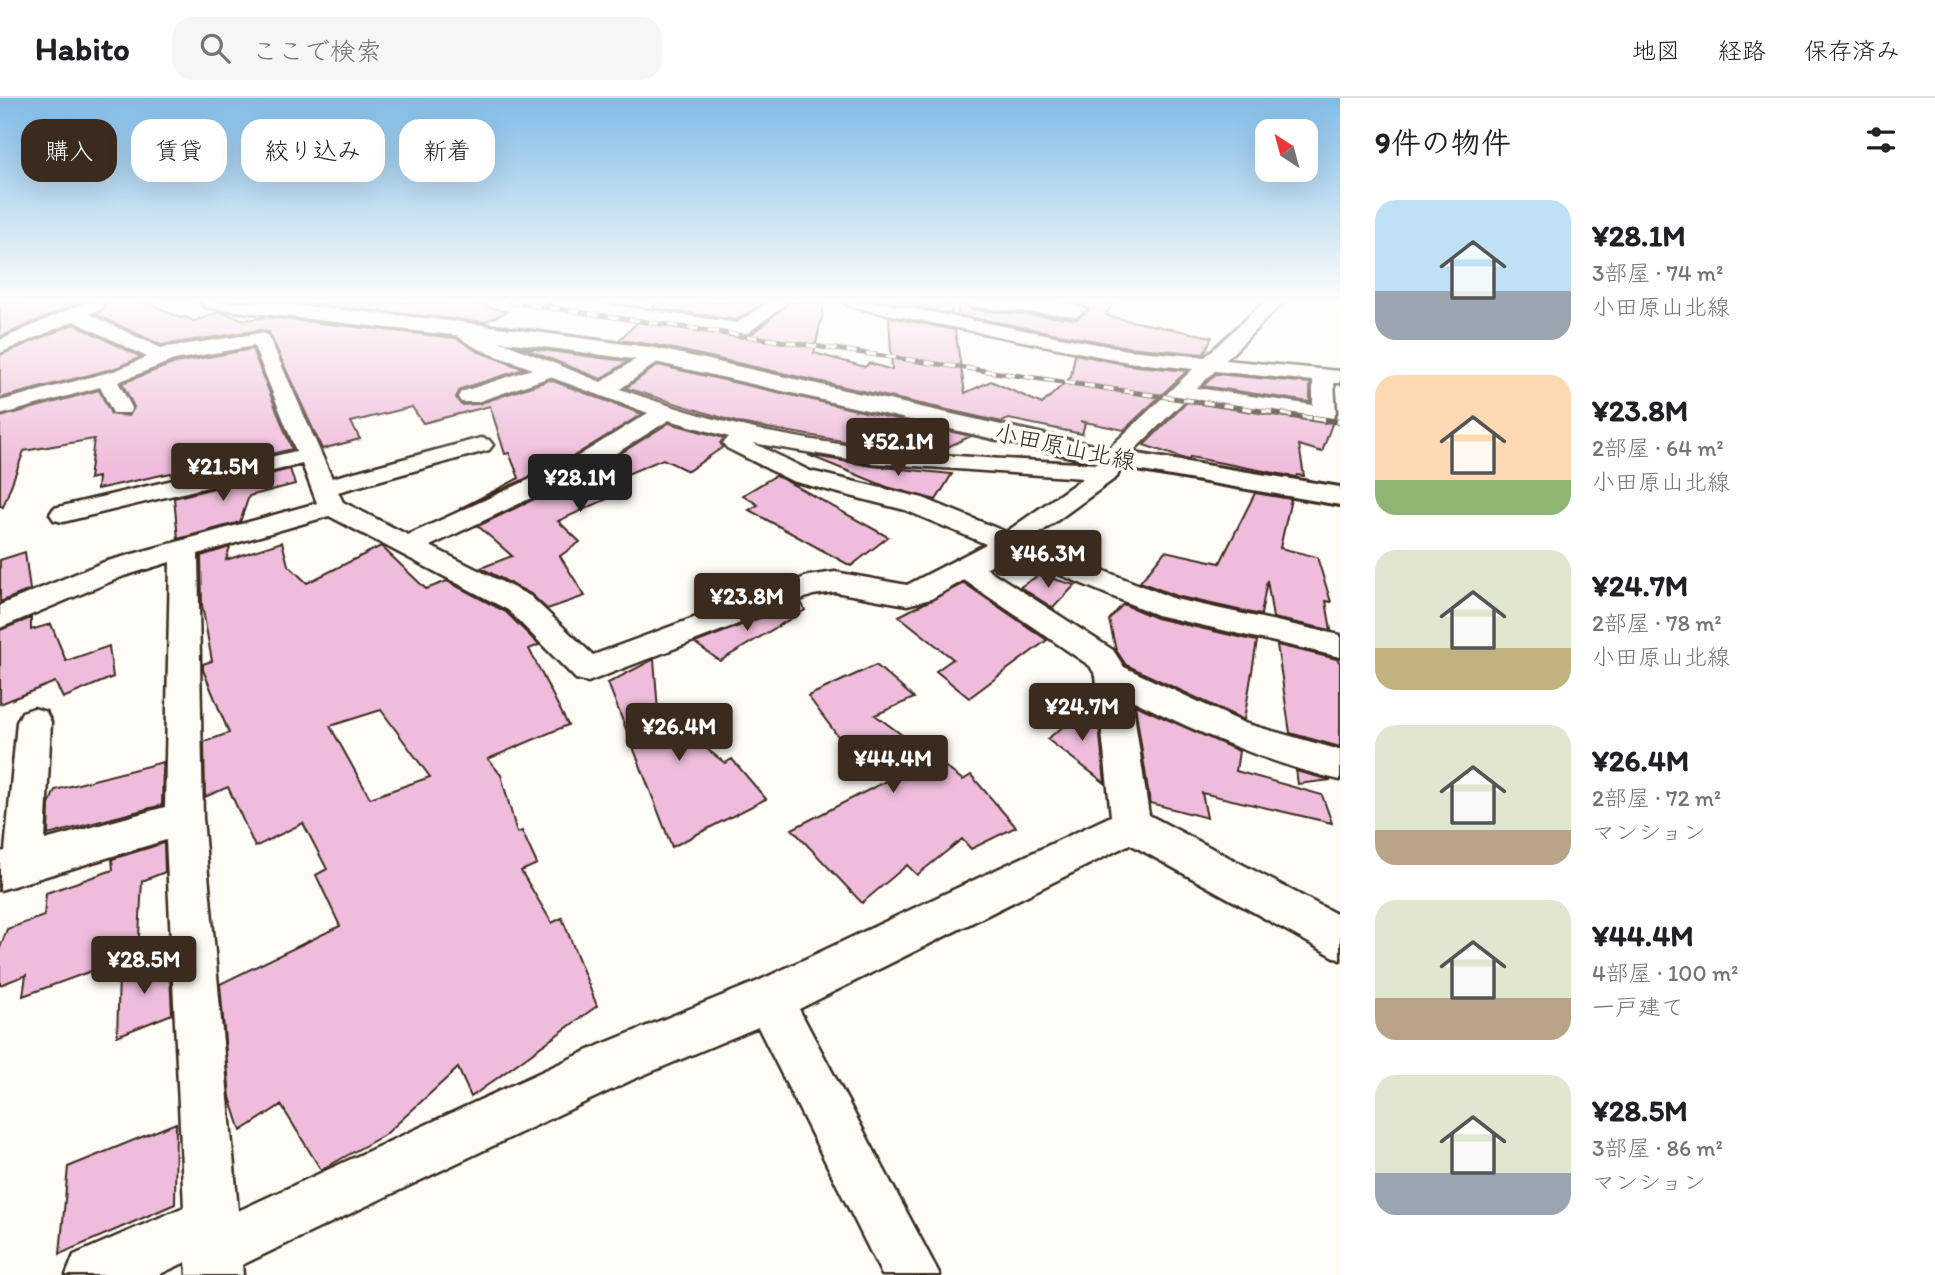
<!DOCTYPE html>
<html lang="ja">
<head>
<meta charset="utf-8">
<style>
  :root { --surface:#fff; --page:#f6f6f6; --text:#202124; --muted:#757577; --line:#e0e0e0; --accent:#3b2a1e }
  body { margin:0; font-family:Itim,"Klee One",sans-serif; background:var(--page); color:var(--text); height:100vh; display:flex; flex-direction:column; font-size:26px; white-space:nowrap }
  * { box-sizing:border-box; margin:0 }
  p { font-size:23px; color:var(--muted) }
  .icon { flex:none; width:38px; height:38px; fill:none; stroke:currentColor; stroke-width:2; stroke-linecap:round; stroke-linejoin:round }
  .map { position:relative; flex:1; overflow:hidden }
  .sheet { display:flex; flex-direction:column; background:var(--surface); width:595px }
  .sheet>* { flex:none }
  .hud { position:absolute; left:21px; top:21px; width:665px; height:63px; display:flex; gap:14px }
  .needle { width:46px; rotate:324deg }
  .tools { position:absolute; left:1255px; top:21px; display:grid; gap:14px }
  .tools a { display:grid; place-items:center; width:63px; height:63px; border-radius:14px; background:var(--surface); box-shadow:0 7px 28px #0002; font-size:35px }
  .price { position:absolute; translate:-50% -60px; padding:0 16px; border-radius:7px; background:var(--accent); color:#fff; font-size:23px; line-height:46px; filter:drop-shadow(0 2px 4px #0008) }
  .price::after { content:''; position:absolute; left:50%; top:42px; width:21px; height:16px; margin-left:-10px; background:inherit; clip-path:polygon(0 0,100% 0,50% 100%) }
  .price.active { background:#222; color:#fff }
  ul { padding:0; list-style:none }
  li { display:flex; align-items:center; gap:21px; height:175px; padding:0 35px }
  li span { display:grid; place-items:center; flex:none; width:196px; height:140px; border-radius:21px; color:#555 }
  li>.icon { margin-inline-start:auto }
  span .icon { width:84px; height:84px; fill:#fffc; stroke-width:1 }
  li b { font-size:30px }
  h2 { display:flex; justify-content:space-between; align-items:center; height:84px; padding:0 35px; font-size:30px }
  .chip { padding:0 24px; border-radius:21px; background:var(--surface); box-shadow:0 7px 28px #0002; font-size:24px; line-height:63px }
  .chip.active { background:var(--accent); color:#fff }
  header { display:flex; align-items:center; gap:42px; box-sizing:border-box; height:98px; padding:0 35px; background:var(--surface); border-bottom:2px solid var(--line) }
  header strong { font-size:33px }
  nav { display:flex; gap:38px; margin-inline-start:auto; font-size:24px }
  .search { width:490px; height:63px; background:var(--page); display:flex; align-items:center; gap:18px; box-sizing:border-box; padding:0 24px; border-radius:21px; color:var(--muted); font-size:26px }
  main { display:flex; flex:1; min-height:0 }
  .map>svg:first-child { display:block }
  .building { fill:#efbddb; stroke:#3b2a1e; stroke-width:2; fill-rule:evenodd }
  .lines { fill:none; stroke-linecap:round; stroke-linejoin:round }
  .minor-casing { stroke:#3b2a1e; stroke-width:5 }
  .major-casing { stroke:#3b2a1e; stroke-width:6 }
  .minor { fill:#fdfcf7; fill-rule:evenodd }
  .major { fill:#fdfcf7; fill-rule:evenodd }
  .rail-far1-casing { stroke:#3b2a1e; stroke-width:5 }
  .rail-casing { stroke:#3b2a1e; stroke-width:6 }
  .rail-far1 { stroke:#fdfcf7; stroke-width:3.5; stroke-dasharray:10; stroke-linecap:butt }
  .rail { stroke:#fdfcf7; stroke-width:4.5; stroke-dasharray:12; stroke-linecap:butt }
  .labels { text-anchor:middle; stroke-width:7; stroke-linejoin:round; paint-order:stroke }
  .far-street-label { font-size:24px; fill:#3b2a1e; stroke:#fdfcf7 }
</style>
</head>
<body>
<header>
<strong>Habito</strong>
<div class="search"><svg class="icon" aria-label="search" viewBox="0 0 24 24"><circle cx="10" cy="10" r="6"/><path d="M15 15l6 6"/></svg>ここで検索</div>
<nav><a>地図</a><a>経路</a><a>保存済み</a></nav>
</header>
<main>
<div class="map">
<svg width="1340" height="1177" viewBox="0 0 1340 1177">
  <rect width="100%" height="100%" fill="#fdfcf7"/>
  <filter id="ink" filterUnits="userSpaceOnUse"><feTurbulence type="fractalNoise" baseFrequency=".0143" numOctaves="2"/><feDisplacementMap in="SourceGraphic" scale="14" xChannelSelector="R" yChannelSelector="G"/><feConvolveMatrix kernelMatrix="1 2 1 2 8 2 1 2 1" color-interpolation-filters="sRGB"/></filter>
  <g filter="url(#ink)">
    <path class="building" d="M0 204H80L0 239Z
      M105 204H148L180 220 185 219 194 223 220 214 246 222 266 219 456 240 477 253 524 271 460 291 456 300 461 307 478 306 550 282 642 316 569 361 459 411 519 380 509 355 505 356 490 308 423 325 412 309 351 324 360 341 322 351 269 234 261 232 161 247 95 216 103 212Z
      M472 204 507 214 484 224 298 205Z
      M658 204H764L736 222 652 210Z
      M790 204H825L814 255 865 269 869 265 892 272 889 219 955 232 965 295 991 283 1042 306 1071 279 1075 256 1128 267 1187 273 1124 332 1080 323 1085 325 1082 336 1009 321 1002 324 656 247 619 242 638 224 742 240 750 237Z
      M890 204H950L952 216Z
      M959 204 973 212 1077 221 1088 211 1071 204H1114L1106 216 1111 219 1212 239 1204 256 1128 249 958 217Z
      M74 226 141 259 116 270 0 300V257Z
      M520 249 601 260 628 263 601 281Z
      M252 251 292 351 172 380 171 375 97 391 98 379 89 381 94 341 24 353 3 409 0 408V319L99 292 111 316 129 318 134 309 122 285 175 265Z
      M658 267 971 338 937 354 859 346 739 325 626 290Z
      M1216 276 1310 285V304L1203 288Z
      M1187 304 1325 325 1333 323 1322 354 1299 347 1304 378 1297 377 1296 379 1190 359 1189 362 1185 361 1144 347Z
      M669 325 724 340 720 345 723 349 688 373 663 361 615 381 627 392 558 423 580 444 560 458 585 498 547 511 531 496 481 470 512 458 478 428 589 375Z
      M808 357 872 368 952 376 936 402 887 389Z
      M290 371 295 386 249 398 240 424 178 441 174 400Z
      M775 378 783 381 888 439 851 468 749 412 758 407 743 397Z
      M1255 395 1291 401 1280 450 1317 459 1331 504 1326 503 1331 532 1273 520 1267 482 1261 517 1176 498 1140 484 1165 453 1220 465Z
      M282 444 288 467 307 485 381 448 426 491 447 483 506 514 539 547 529 551 568 627 488 661 501 677 517 735 522 733 537 766 521 773 552 825 562 820 597 908 471 999 458 970 386 1036 321 1072 281 1007 241 1033 230 999 220 886 340 828 316 777 327 771 303 725 255 749 228 689 205 699 204 644 229 635 203 572V566L212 563 202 507 201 458 230 449 226 462ZM381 612 430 679 370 700 330 628Z
      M25 454 30 492 0 504V462Z
      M1039 477 1075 487 1053 510 1020 489Z
      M964 485 1047 542 969 600 936 573 953 561 899 518Z
      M801 504 805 512 720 563 695 545Z
      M1123 506 1156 520 1257 543 1244 622 1126 567 1116 552 1109 522Z
      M31 520V532L51 526 66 563 109 548 113 579 63 600 55 584 0 606V532Z
      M1277 547 1337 561 1340 565V649L1290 635Z
      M654 561 658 613 725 665 732 661 766 701 672 749 608 585Z
      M876 567 914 600 875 617 963 682 971 677 1016 729 971 751 962 741 917 777 907 767 862 805 792 731 894 679 837 637 808 598Z
      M1135 607 1239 653 1236 673 1322 697 1332 725 1202 695 1207 720 1150 705Z
      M1083 614 1098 619 1105 685 1047 641Z
      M163 664 162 707 48 737 49 707 55 692Z
      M1296 673 1311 677 1331 682 1298 686Z
      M164 745 165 774 142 783 138 856 23 898 26 877 0 887V850L7 831 44 818 46 795 113 772 112 761Z
      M169 859 172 916 117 938 119 879Z
      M176 1025 175 1106 60 1156 68 1069Z"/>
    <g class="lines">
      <defs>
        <path id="minor" d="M86 204H103L102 210 89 216 161 250 261 235 268 237 332 380 481 340 489 342 493 347 489 352 338 394 343 404 408 437 570 363 648 315 550 279 477 304H461L458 299 461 294 532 271C508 261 468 252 451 231L454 227H468L484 237 601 284 648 253H662L665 257 662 261 620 291C672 309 725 326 779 336 884 357 992 360 1099 366L1104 355 1193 271 1128 264 852 209 843 204H878L1128 252 1205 259 1264 204H1283L1226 262 1340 273V285H1334L1336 315 1333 320 1325 322 1186 301 1124 362 1117 379 1029 443 1175 501 1340 537V559L1157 517 1010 456 986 470 1113 552 1124 569 1244 625 1340 652V682C1262 663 1204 637 1132 602L1149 717 1340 818V862L1130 746 799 911 940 1177H882L758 929 634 981 242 1167 243 1177H187L186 1164 158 1177H66L74 1157 184 1109 166 742 0 792V754L5 753 17 624 22 614 34 610 46 614 51 624 45 742 165 709 170 464 124 478 0 530V507L104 464 317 405 302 366 63 424 54 422 50 416 54 410 296 353 254 248 174 262 118 284 132 310 129 315H113L100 289 0 317V303L117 272 147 259 74 223 0 255V242ZM1215 273 1313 283V307L1197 290ZM669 322 729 339 723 345 727 350 792 383 905 412 986 446 907 487 835 474 808 478 593 557 530 498 430 448 588 373ZM753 345 872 365 1083 380 1006 434 923 400 810 373ZM329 418 508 512 576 581 588 584 813 497 835 494 907 507 931 501 964 482 1090 568 1096 578 1111 718 756 884 600 947 238 1113 203 720 198 456Z
          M549 204H593L737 225 768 204H788L748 235 741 237 558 209Z
          M964 204C985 203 1075 199 1086 212L1077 218 973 209Z"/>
        <path id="major" d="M201 204H266L461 224 655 250 1113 352 1340 389V407L1113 368 655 264 461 238 211 210 204 208Z"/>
      </defs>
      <use href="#minor" class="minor-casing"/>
      <use href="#major" class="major-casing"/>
      <use href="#minor" class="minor"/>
      <use href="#major" class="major"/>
      <defs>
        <path id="rail-far1" d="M510 204 1325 322"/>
        <path id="rail" d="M1313 320 1340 324"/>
      </defs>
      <use href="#rail-far1" class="rail-far1-casing"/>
      <use href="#rail" class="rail-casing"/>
      <use href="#rail-far1" class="rail-far1"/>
      <use href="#rail" class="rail"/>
    </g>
  </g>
  <linearGradient id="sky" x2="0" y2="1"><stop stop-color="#81bce8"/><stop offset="0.55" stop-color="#fefefb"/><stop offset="1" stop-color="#fefefb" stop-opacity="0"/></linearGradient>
  <rect width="1340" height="368" fill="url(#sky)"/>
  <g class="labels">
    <g class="far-street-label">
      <text transform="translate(1065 349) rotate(12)" y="8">小田原山北線</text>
    </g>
  </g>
</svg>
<div class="tools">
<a><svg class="needle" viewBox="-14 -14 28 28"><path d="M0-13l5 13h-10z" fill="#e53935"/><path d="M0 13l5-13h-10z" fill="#757577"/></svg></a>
</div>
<b class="price" style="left:898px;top:380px">¥52.1M</b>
<b class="price" style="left:223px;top:405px">¥21.5M</b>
<b class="price active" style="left:580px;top:416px">¥28.1M</b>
<b class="price" style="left:1048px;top:492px">¥46.3M</b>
<b class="price" style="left:747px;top:535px">¥23.8M</b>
<b class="price" style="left:1082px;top:645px">¥24.7M</b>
<b class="price" style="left:679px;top:665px">¥26.4M</b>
<b class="price" style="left:893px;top:697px">¥44.4M</b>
<b class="price" style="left:144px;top:898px">¥28.5M</b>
<div class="hud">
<a class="chip active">購入</a>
<a class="chip">賃貸</a>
<a class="chip">絞り込み</a>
<a class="chip">新着</a>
</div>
</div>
<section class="sheet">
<h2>9件の物件<svg class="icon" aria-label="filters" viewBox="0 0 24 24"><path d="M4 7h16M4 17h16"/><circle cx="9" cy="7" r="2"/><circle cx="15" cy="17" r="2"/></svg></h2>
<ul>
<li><span style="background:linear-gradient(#bfe0f5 65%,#9aa5b1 0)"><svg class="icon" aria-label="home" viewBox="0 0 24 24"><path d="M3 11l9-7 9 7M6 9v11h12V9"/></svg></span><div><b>¥28.1M</b><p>3部屋 · 74 m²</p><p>小田原山北線</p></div></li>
<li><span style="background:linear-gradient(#ffd9b3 75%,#8fb573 0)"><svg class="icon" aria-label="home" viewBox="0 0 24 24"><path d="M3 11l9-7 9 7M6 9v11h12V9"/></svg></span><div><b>¥23.8M</b><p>2部屋 · 64 m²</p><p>小田原山北線</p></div></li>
<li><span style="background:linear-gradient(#dfe7d0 70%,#c2b280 0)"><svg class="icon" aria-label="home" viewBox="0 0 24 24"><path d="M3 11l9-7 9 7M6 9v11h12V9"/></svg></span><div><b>¥24.7M</b><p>2部屋 · 78 m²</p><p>小田原山北線</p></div></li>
<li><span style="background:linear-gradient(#dfe7d0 75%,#b9a48a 0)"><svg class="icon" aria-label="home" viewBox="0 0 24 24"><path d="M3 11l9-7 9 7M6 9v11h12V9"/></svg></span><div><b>¥26.4M</b><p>2部屋 · 72 m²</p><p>マンション</p></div></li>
<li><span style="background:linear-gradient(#dfe7d0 70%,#b9a48a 0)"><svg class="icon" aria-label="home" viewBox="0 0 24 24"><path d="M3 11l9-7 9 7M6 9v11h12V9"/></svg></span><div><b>¥44.4M</b><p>4部屋 · 100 m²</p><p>一戸建て</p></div></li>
<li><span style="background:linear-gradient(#dfe7d0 70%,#9aa5b1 0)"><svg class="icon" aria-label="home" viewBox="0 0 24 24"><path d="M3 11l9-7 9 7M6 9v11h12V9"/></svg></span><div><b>¥28.5M</b><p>3部屋 · 86 m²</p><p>マンション</p></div></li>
</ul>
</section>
</main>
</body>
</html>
